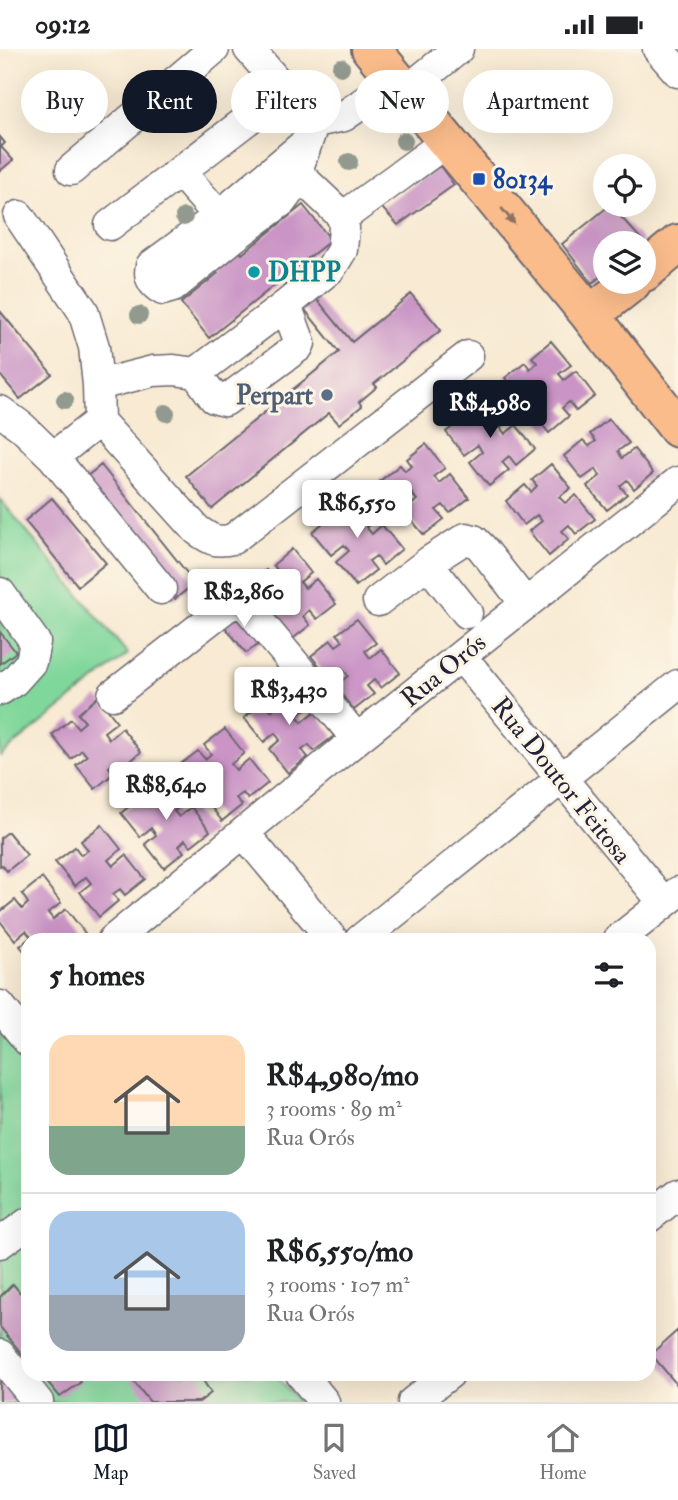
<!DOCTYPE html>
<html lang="en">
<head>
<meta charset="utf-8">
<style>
  :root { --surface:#fff; --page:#f2f2f2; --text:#202124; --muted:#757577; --line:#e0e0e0; --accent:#111827 }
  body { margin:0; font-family:"IM FELL Double Pica",serif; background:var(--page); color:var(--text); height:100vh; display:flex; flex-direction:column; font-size:26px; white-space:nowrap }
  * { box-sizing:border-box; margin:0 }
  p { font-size:23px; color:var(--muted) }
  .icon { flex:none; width:38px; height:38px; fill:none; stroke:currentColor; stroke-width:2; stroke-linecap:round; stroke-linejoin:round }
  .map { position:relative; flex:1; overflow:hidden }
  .side { position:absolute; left:21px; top:884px; width:635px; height:448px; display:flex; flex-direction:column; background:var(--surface); border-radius:21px; box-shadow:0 7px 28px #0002 }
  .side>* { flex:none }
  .banner { position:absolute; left:21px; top:21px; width:637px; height:63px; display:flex; gap:14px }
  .fabs { position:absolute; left:593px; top:105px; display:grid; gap:14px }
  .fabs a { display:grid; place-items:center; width:63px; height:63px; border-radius:50%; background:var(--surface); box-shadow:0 7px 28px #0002; font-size:35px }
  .price { position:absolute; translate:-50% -60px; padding:0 16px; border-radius:7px; background:#fff; color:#222; font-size:23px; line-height:46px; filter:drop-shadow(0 2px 4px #0008) }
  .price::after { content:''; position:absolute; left:50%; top:42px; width:21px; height:16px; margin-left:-10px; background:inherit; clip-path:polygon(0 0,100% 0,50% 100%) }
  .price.on { background:var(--accent); color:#fff }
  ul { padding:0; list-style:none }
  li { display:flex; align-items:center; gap:21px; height:175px; padding:0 28px }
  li+li { border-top:2px solid var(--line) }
  li span { display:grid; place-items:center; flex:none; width:196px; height:140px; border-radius:21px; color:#555 }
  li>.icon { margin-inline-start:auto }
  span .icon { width:84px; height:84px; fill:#fffc; stroke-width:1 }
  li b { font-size:30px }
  h2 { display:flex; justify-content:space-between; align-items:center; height:84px; padding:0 28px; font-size:30px }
  .chip { padding:0 24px; border-radius:32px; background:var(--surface); box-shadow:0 7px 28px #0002; font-size:24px; line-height:63px }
  .chip.on { background:var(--accent); color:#fff }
  .status { display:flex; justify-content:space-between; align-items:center; height:49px; padding:0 35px; background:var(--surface); direction:ltr }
  .status svg { height:19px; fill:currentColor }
  .tab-bar { display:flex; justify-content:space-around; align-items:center; height:98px; border-top:2px solid var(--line); background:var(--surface); font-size:19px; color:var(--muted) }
  .tab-bar a { display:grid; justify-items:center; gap:4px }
  .tab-bar .on { color:var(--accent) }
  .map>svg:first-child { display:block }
  .green { fill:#80d79b; stroke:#517c6b; stroke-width:2 }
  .building { fill:#ca95c6 }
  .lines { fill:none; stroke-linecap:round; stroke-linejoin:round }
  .minor-casing { stroke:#6d6870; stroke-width:33 }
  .major-casing { stroke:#6d6870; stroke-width:42 }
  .minor { stroke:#fff; stroke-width:30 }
  .major { stroke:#fabc8b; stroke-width:38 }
  .tree { fill:#929a8f }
  .oneway { fill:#8e6f63 }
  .transit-dot { fill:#1a4fb4; stroke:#fcf5e5; stroke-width:2.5 }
  .culture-dot { fill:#0f9aa8; stroke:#fcf5e5; stroke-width:2.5 }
  .service-dot { fill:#5c6f8a; stroke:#fcf5e5; stroke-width:2.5 }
  .labels { text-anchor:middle; stroke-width:6; stroke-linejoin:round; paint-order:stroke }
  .transit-label { font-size:26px; font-weight:bold; fill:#164399; stroke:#fcf5e5; text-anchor:start }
  .culture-label { font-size:26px; font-weight:bold; fill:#0d838f; stroke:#fcf5e5; text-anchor:start }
  .service-label { font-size:26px; font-weight:bold; fill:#4e5e75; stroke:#fcf5e5; text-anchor:end }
  .street-label { font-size:26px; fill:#22223b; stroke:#fcf5e5 }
</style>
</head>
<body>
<div class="status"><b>09:12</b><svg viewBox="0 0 49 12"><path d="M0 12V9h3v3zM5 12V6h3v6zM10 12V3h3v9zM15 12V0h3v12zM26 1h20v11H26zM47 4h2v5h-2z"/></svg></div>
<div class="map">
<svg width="678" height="1353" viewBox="0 0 678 1353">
  <rect width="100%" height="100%" fill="#fcf5e5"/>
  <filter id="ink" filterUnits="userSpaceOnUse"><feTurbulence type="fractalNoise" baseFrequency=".0143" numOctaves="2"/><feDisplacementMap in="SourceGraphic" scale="14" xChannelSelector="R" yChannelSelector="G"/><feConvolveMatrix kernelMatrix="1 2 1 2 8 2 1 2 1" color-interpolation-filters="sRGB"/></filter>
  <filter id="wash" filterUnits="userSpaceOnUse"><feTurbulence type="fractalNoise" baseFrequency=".00686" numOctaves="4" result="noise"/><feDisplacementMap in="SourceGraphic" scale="28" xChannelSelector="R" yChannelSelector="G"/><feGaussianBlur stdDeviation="1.57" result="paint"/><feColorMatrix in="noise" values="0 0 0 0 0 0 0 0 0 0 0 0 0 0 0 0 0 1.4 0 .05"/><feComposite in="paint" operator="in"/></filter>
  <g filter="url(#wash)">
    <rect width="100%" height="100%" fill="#f8ead3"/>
    <path class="green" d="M0 450 128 605 0 707Z
      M0 982 28 1018V1325H275L299 1353H0Z"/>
    <g id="blocks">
      <path class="building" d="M0 88 5 94 1 98 13 111 0 122Z
        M440 117 454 136 398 176 381 158Z
        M303 156 331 191 293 221 352 293 411 245 441 281 374 335 377 338 359 353 362 357 339 375 329 364 212 460 186 427 339 303 281 231 209 289 181 254 218 224 211 215 234 196 242 205Z
        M610 156 643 192 641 194H606V223L592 234 562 195Z
        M0 262 52 325 20 350 0 326Z
        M551 292 571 316 559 325 564 331 576 322 595 347 576 362 569 353 562 359 569 367 549 384 529 359 542 349 537 343 524 353 505 329 525 313 530 320 537 314 532 308Z
        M491 346 511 370 500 378 505 385 516 376 535 400 516 416 509 407 502 413 509 421 489 437 470 413 482 403 478 396 464 406 446 383 465 367 471 373 477 368 472 361Z
        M609 370 629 394 618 402 622 409 634 400 653 424 634 440 627 431 620 437 627 445 607 461 587 437 600 427 596 420 582 430 564 407 583 391 589 397 596 392 590 385Z
        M426 395 445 419 434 427 439 434 450 425 469 449 450 464 443 456 436 461 444 470 424 486 404 462 417 451 412 445 399 455 380 432 400 416 405 422 412 417 407 410Z
        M551 415 571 439 559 448 565 454 576 446 595 470 576 485 569 476 562 482 569 490 549 507 529 482 542 472 537 466 524 476 506 452 525 436 531 443 537 437 532 431Z
        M101 416 195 534 175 550 81 432Z
        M358 445 378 470 366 478 372 485 382 476 402 500 383 516 376 507 369 512 376 521 356 537 336 513 349 502 344 496 331 506 312 483 332 467 337 473 344 468 339 461Z
        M52 449 106 514 78 537 25 472Z
        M292 500 311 524 300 533 305 539 316 530 336 555 317 570 309 561 303 567 310 576 290 592 270 567 283 557 278 551 265 561 246 537 266 521 271 528 278 522 273 516Z
        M242 557 268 589 246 604 220 572Z
        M357 570 376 594 365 602 370 609 381 600 400 624 381 639 374 631 367 637 374 645 354 661 335 637 348 627 343 620 330 630 311 607 331 591 336 597 343 592 337 585Z
        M0 583 16 603 0 615Z
        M291 632 310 656 297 667 302 673 315 663 334 687 314 702 309 696 302 701 308 708 288 724 269 700 280 691 275 684 264 693 244 669 263 654 271 662 277 657 270 648Z
        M98 648 117 673 104 683 109 690 122 679 141 703 122 719 116 712 109 718 114 724 95 740 76 716 87 707 82 701 71 710 52 686 71 670 78 679 85 673 78 665Z
        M225 680 244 704 231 715 236 721 249 710 268 734 248 750 243 744 236 749 242 756 222 772 203 747 214 738 209 732 198 741 178 717 198 702 205 710 211 705 204 696Z
        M167 727 187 751 174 762 179 768 191 758 210 782 191 797 185 791 179 797 184 803 164 819 145 795 156 786 151 779 140 788 121 764 140 749 147 757 154 752 147 743Z
        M102 776 121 800 108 811 113 817 126 806 145 830 125 846 120 840 113 845 118 852 99 868 80 843 91 834 86 828 75 837 55 813 75 798 81 806 88 801 81 792Z
        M8 783 27 806 7 822 2 816 0 817V789Z
        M42 829 61 854 48 864 53 870 66 860 85 884 76 891H28V907L20 897 31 888 26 882 15 891 0 872V863L15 851 22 860 28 854 22 845Z
        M13 1235 28 1253V1309L26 1310 0 1278V1248Z
        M678 1281V1337L651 1305Z
        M41 1325H74L81 1333 60 1348Z
        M132 1325H181L183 1327 186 1325H199L211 1344 199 1353H150L129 1327Z
        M0 1326 24 1353H0Z"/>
    </g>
  </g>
  <g filter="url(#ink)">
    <use href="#blocks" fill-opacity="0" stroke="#6d6870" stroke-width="2"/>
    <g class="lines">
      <defs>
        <path id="minor" d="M249 0 285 42 310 74 311 82 298 119 302 129 343 168 446 93
          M658 0 678 23
          M405 43 458 0
          M310 74 344 67 396 31
          M71 121 214 0
          M180 123 219 167
          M302 129 290 141 282 152 234 188 173 238 163 241C153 236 148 228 151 217L219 167 307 93
          M19 167 83 262 94 298 98 336 99 372 197 481C211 491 216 494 233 490L468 307
          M110 176 285 42
          M196 324 214 349 225 352 298 298 300 294 286 256
          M98 336 153 322 174 321 196 324 286 256 331 219 342 201 344 179 343 168
          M0 362 22 378 53 408 161 540
          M53 408 99 372
          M0 544 35 593 31 613 14 632 0 641
          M378 552 430 512
          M467 564 433 521 430 512 466 489 474 491 482 499 526 555
          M461 607 664 854
          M113 646 225 559 234 554H244L357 690
          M244 784 333 891
          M113 891 357 690 678 433
          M360 891 678 636
          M618 891 678 843
          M0 957 28 992
          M649 1168 678 1145
          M0 1194 28 1174
          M0 1306 38 1353
          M301 1325 324 1353
          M413 1353 449 1325"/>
        <path id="major" d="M371 0 590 266 678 379
          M644 223 678 195
          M590 266 632 233"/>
      </defs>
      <use href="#minor" class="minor-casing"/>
      <use href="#major" class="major-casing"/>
      <use href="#minor" class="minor"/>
      <use href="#major" class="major"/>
    </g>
    <g class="tree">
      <circle cx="341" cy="18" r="9"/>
      <circle cx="404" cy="92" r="9"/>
      <circle cx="349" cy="113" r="9"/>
      <circle cx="184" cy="168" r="9"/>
      <circle cx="139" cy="266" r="9"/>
      <circle cx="65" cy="351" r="9"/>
      <circle cx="166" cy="364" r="9"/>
    </g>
    <defs><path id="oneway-solid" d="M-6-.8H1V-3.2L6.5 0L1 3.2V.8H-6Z" transform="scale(1.75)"/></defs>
    <use class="oneway" href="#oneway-solid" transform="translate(508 167) rotate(50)"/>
  </g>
  <rect class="transit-dot" x="472" y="123" width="14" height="14" rx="3.5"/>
  <circle class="culture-dot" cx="254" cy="223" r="7"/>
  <circle class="service-dot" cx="327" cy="346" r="7"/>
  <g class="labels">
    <g class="transit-label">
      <text x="493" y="139">80134</text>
    </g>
    <g class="culture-label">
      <text x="268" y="232">DHPP</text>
    </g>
    <g class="service-label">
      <text x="313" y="355">Perpart</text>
    </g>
    <g class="street-label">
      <text transform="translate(443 621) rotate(-39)" y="9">Rua Orós</text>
      <text transform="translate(562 731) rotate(51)" y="9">Rua Doutor Feitosa</text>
    </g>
  </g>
</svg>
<div class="fabs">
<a><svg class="icon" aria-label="locate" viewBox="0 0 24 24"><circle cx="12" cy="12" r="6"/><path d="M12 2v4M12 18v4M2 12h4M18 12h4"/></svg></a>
<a><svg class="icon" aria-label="layers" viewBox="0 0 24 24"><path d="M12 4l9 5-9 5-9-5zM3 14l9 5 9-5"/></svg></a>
</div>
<b class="price on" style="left:490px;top:391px">R$4,980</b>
<b class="price" style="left:357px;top:491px">R$6,550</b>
<b class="price" style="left:244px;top:580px">R$2,860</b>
<b class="price" style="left:289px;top:678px">R$3,430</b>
<b class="price" style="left:166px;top:773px">R$8,640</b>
<div class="banner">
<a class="chip">Buy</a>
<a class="chip on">Rent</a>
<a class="chip">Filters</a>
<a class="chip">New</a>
<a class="chip">Apartment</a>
</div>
<section class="side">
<h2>5 homes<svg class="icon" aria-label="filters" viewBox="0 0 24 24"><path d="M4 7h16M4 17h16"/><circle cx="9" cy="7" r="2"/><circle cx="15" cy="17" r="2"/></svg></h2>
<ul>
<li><span style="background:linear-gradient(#ffd9b3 65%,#7fa58c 0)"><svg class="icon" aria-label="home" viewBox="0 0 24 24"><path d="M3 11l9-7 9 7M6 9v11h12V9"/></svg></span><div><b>R$4,980/mo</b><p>3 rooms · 89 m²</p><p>Rua Orós</p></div></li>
<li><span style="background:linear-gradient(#a9c7e8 60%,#9aa5b1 0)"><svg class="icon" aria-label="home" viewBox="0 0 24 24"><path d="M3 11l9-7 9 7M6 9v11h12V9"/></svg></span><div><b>R$6,550/mo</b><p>3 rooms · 107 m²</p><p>Rua Orós</p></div></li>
</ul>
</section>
</div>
<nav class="tab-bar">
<a class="on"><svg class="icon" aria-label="map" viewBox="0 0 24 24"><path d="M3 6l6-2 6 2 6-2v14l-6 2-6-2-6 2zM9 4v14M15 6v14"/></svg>Map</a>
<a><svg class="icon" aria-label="saved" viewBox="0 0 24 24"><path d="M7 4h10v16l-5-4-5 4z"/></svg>Saved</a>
<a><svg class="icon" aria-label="home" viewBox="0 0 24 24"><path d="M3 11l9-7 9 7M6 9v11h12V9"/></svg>Home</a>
</nav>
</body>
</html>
